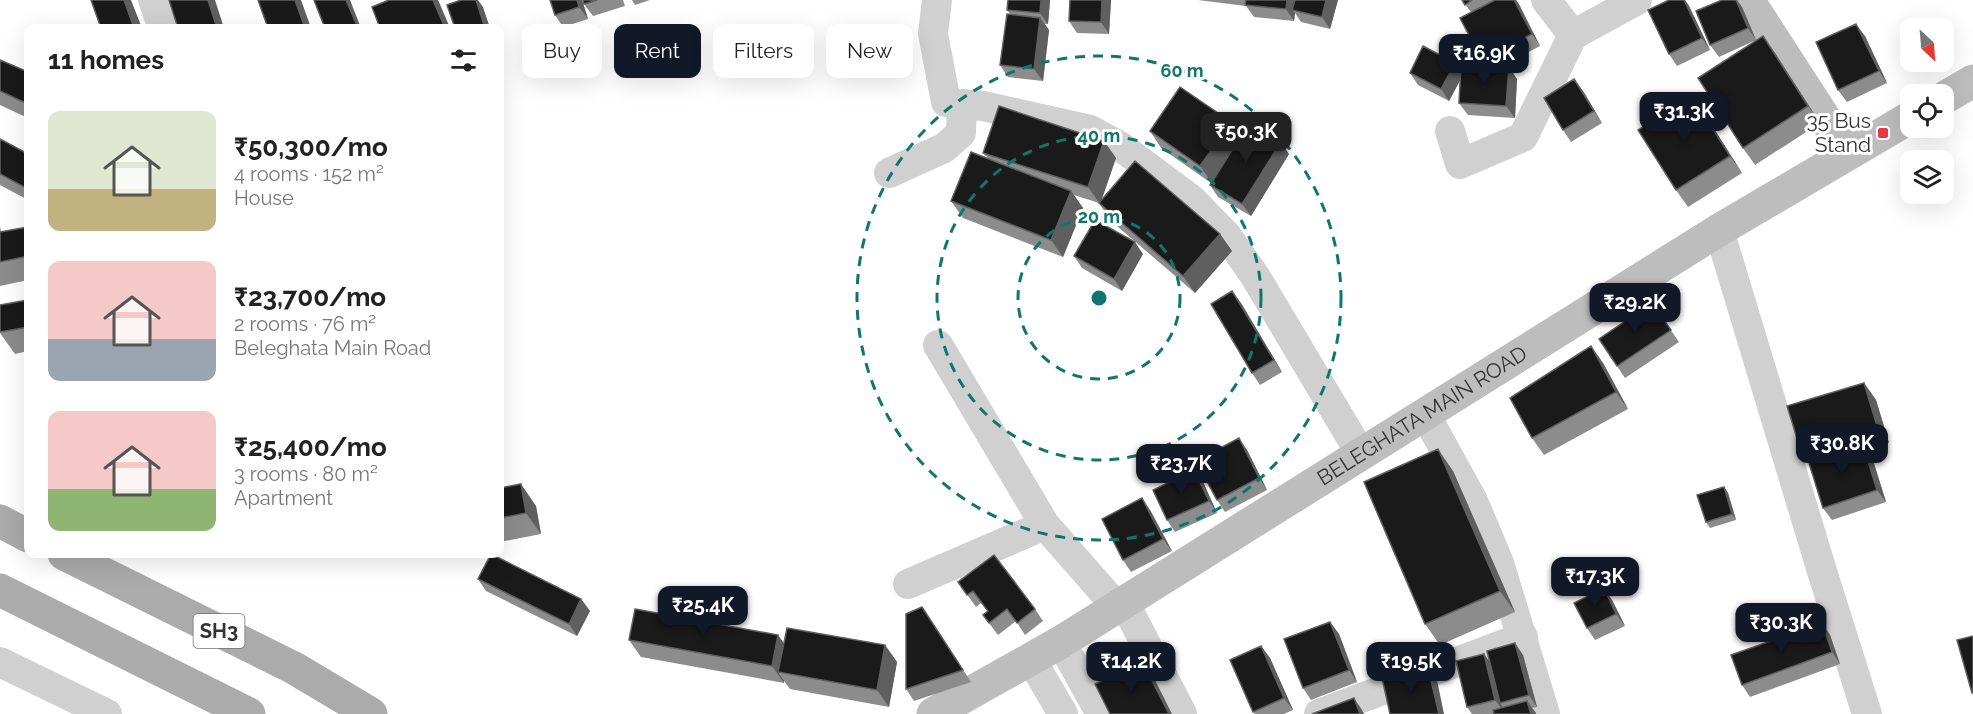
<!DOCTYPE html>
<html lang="en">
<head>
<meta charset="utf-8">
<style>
  :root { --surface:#fff; --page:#f6f6f6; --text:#222; --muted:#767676; --accent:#111827 }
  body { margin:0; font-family:Raleway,sans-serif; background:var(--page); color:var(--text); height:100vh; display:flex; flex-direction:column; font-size:22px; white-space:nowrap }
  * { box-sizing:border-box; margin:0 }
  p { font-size:20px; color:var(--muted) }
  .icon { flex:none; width:33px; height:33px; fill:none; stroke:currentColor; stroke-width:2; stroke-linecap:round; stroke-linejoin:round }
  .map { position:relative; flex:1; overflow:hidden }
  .drawer { position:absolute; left:24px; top:24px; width:480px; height:534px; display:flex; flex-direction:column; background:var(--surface); border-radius:12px; box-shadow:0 6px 24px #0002 }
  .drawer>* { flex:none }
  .hud { position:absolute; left:522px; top:24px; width:570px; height:54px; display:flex; gap:12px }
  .needle { width:39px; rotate:154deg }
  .fabs { position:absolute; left:1900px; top:18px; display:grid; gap:12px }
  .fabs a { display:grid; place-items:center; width:54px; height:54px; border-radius:12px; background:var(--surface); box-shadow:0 6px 24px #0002; font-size:30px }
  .price { position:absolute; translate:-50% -51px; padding:0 14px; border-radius:12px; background:var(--accent); color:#fff; font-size:20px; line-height:39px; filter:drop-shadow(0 2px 3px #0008) }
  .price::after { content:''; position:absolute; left:50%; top:36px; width:18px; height:14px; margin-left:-9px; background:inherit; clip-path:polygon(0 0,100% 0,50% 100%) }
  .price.on { background:#222; color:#fff }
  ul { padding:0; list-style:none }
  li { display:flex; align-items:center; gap:18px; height:150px; padding:0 24px }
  li span { display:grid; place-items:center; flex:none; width:168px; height:120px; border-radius:12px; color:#555 }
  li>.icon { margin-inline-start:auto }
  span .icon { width:72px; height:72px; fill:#fffc; stroke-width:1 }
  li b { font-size:26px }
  h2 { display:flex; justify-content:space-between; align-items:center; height:72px; padding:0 24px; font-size:26px }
  .chip { padding:0 21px; border-radius:12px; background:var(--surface); box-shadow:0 6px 24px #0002; font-size:21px; line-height:54px }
  .chip.on { background:var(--accent); color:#fff }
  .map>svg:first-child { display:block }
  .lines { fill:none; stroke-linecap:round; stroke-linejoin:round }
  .street { stroke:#d0d0d0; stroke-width:30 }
  .secondary { stroke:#bdbdbd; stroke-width:33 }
  .primary { stroke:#ababab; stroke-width:33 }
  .wall { fill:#8c8c8c }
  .shaded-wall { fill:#5f5f5f }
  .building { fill:#1a1a1a; stroke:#5f5f5f; stroke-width:1.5 }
  .ring { fill:none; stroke:#0f766e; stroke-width:3; stroke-dasharray:10 8 }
  .poi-dot { fill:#e63946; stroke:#fff; stroke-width:2 }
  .labels { text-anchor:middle; stroke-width:6; stroke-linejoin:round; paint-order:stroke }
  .shield { fill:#fff; stroke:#707070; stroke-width:1.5 }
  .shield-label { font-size:20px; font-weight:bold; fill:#333 }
  .poi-label { font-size:21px; fill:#333; stroke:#fff; text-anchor:end }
  .street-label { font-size:21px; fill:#333; stroke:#fff }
  .centre { fill:#0f766e; stroke:#fff; stroke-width:3 }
  .ring-label { font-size:18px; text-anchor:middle; font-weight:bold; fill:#0f766e; stroke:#fff; stroke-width:6; stroke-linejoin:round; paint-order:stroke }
</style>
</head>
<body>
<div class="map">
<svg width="1973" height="714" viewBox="0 0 1973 714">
  <rect width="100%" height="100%" fill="#fff"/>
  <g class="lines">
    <path class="street" d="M153 0 163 28
      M937 0 933 34 946 102
      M1546 0 1573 35 1637 0
      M1450 131 1460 164 1523 137 1573 35
      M889 173 944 148 961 133 962 104 983 106 1090 130 1121 147 1191 199 1227 236 1255 276 1361 454
      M1719 230 1821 568 1867 714
      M938 345 1045 525
      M1425 414 1473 501 1499 563 1545 714
      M908 584 1045 525 1117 607
      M1124 602 1182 714
      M1061 642 1101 714
      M1031 659 1063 714
      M0 662 107 714
      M1319 714 1523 637"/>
    <g class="secondary">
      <path d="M1748 0 1847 153"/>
      <path d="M1944 98 1973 81"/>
      <path id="s1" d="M933 714 1061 642 1719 230 1911 117"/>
    </g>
    <path class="primary" d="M0 521 28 536
      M64 554 294 668 371 714
      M0 590 249 714"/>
  </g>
  <path class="wall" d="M582 0 588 19 563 27 555 15Z
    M583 0H623L625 6 593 16 584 4Z
    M632 0H650L635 5Z
    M1050 0 1048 24H1045L1049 30 1043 81 1008 77 1000 65 1011 15 1007 10Z
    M1070 0H1111L1109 34 1077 33 1069 21Z
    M1198 0H1338L1330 29 1301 22 1295 13 1294 21 1254 17 1246 6Z
    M1462 0H1516L1540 46 1500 67 1517 79 1515 118 1468 115 1459 103 1460 80 1449 101 1418 85 1410 73 1455 63 1461 72 1486 66 1482 60 1471 12Z
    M1669 0H1685L1689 6 1710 50 1677 66 1669 54Z
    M1742 7 1756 40 1719 57 1710 45Z
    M1865 36 1887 83 1847 102 1838 90Z
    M1775 53 1820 123 1755 165 1743 148Z
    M0 60 28 72V118L0 105Z
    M1583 91 1602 123 1571 142 1563 130Z
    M1704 113 1742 173 1688 207 1676 190Z
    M1231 122 1240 136 1289 154 1251 216 1218 197 1210 185 1211 183 1161 148 1150 131Z
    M0 139 28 154V200L0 185Z
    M1104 141 1116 158 1102 199 1220 234 1232 251 1195 293 1110 220 1099 203 1074 195 1083 208 1063 257 963 218 951 201 988 158 983 153Z
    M0 226 1 232 28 227V280L0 286Z
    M1143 254 1122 291 1082 268 1074 256Z
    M28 300V351L15 354 0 333Z
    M1241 303 1282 372 1260 385 1252 373Z
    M1652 303 1679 342 1625 378 1599 339Z
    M1591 346 1603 363 1628 409 1544 455 1532 438Z
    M1864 383 1876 400 1889 443 1867 449 1871 454 1886 502 1832 520 1823 508 1809 461 1800 448Z
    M1247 450 1267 490 1225 512 1217 500Z
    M1453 471 1515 612 1440 645 1425 624Z
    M1203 482 1217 513 1175 532 1167 520Z
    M1724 487 1728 493 1736 520 1710 528 1706 522Z
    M500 488 536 506 541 534 500 542Z
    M1150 510 1172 551 1131 572 1123 560Z
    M418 554H438L421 557Z
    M478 579 581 599 590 611 577 636 486 591Z
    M958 582 1035 609 1043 621 1025 635 1016 621 998 635 983 615 988 612 981 603 976 607Z
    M1612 600 1625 626 1595 640 1587 628Z
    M930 619 971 682 914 701 906 689Z
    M1330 622 1339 634 1357 682 1311 700 1303 688Z
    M778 635 784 644 885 645 897 662 889 707 790 689 784 681V683L641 657 629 640Z
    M1830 635 1840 664 1750 697 1742 685Z
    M1261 646 1270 658 1293 710 1284 714H1255L1253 712Z
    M1523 655 1537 707 1532 708 1536 714H1472L1467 707 1489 661Z"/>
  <path class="shaded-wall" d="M124 0H131L142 28H134Z
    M208 0H215L224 28H217Z
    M295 0H301L311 28H305Z
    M346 0H350L361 28H358Z
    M433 0H438L439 2 450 28H445Z
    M476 0H478L483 7 490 28H485Z
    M577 0H582L588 19 579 7Z
    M1041 0H1050L1048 24 1040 13Z
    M1102 0H1111L1109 34 1101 22Z
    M1287 0H1296L1292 10 1295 13 1294 21 1286 9Z
    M1326 0H1338L1330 29 1322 17Z
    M1514 0H1516L1519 4 1540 46 1532 34Z
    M1684 0H1685L1689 6 1710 50 1702 38Z
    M1736 0H1737L1742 7 1756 40 1748 28Z
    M1040 18 1049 30 1043 81 1034 69Z
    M1856 24 1865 36 1887 83 1879 71Z
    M1763 36 1775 53 1820 123 1808 106Z
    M1455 63 1463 75 1449 101 1441 89Z
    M1509 67 1517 79 1515 118 1506 106Z
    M1574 79 1583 91 1602 123 1594 111Z
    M1692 96 1704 113 1742 173 1730 156Z
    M1231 122 1243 139 1212 183 1200 166Z
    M1104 141 1116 158 1100 204 1088 187Z
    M1281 142 1289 154 1251 216 1242 204Z
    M1071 191 1083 208 1063 257 1051 240Z
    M1220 234 1232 251 1195 293 1183 276Z
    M1135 242 1143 254 1122 291 1114 279Z
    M1232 291 1241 303 1282 372 1274 360Z
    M1591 346 1603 363 1628 409 1616 392Z
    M1864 383 1876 400 1889 443 1877 426Z
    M1239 438 1247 450 1267 490 1259 478Z
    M1862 442 1871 454 1886 502 1877 490Z
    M1438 449 1453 471 1515 612 1500 591Z
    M1194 470 1203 482 1217 513 1209 501Z
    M521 484 536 506 541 534 526 513Z
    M1724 487 1728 493 1736 520 1732 514Z
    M1142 498 1150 510 1172 551 1163 539Z
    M1604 588 1612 600 1625 626 1616 614Z
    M581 599 590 611 577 636 569 624Z
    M1330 622 1339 634 1357 682 1349 670Z
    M1822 623 1830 635 1840 664 1832 652Z
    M778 635 790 652 778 672 784 681V683L772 666Z
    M1515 643 1523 655 1537 707 1529 695Z
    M885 645 897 662 889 707 877 690Z
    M1261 646 1270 658 1293 710 1284 698Z
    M1484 654 1493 666 1500 703 1502 706 1504 712 1495 700Z
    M1142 661 1154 678 1172 714H1169Z
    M1428 668 1437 680 1444 714H1439Z
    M1354 698 1362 710 1364 714H1360Z
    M1527 701 1536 713V714H1531Z"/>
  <path class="building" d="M91 0H124L134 28H101Z
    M169 0H208L217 28H178Z
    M258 0H295L305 28H268Z
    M314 0H346L358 28H325Z
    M389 0H433L445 28H380L372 7Z
    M461 0H476L485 28H455L447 5Z
    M550 0H577L579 7 555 15Z
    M583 0H597L584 4Z
    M1008 0H1041L1040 13 1007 10Z
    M1070 0H1102L1101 22 1069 21Z
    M1246 0H1287L1286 9 1245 5Z
    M1295 0H1326L1322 17 1292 10Z
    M1462 0H1472L1465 5Z
    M1495 0H1514L1532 34 1482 60 1460 18Z
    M1669 0H1684L1702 38 1669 54 1648 10Z
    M1722 0H1736L1748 28 1710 45 1696 11Z
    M1007 14 1040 18 1034 69 1000 65Z
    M1856 24 1879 71 1838 90 1816 42Z
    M1763 36 1808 106 1743 148 1698 78Z
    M1423 46 1455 63 1441 89 1410 73Z
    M0 60 28 72V104L0 91Z
    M1461 65 1509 67 1506 106 1459 103Z
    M1574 79 1594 111 1563 130 1544 98Z
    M1180 87 1231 122 1200 166 1150 131Z
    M1692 96 1730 156 1676 190 1638 130Z
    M999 106 1104 141 1088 187 983 153Z
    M1249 123 1281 142 1242 204 1210 185Z
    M0 139 28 154V189L0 174Z
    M971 152 1071 191 1051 240 951 201Z
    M1135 161 1220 234 1183 276 1099 203Z
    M1095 220 1135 242 1114 279 1074 256Z
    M28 227V256L0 262V232Z
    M1232 291 1274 360 1252 373 1211 304Z
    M28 300V327L0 332V305Z
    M1652 303 1671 330 1617 366 1599 339Z
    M1591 346 1616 392 1532 438 1510 398Z
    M1864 383 1877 426 1800 448 1787 406Z
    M1239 438 1259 478 1217 500 1196 461Z
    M1862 442 1877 490 1823 508 1808 460Z
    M1438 449 1500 591 1425 624 1364 482Z
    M1194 470 1209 501 1167 520 1153 490Z
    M521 484 526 513 500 518V488Z
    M1724 487 1732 514 1706 522 1697 495Z
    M1142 498 1163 539 1123 560 1102 519Z
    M491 554 581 599 569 624 478 579Z
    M994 555 1035 609 1017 623 1007 609 989 623 983 615 988 611 973 591 967 595 958 582Z
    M1604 588 1616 614 1587 628 1574 603Z
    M922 607 963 670 906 689V614Z
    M635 609 778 635 772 666 629 640Z
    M1330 622 1349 670 1303 688 1284 639Z
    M1822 623 1832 652 1742 685 1731 655Z
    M787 628 885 645 877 690 778 672Z
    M1973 636V693H1972L1957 640Z
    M1515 643 1529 695 1500 703 1487 651Z
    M1261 646 1284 698 1253 712 1230 660Z
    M1484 654 1495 700 1467 707 1456 661Z
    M1142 661 1169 714H1110L1095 684Z
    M1428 668 1439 714H1390L1382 678Z
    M1354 698 1360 714H1312Z
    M1527 701 1531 714H1494L1493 710Z"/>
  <g class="ring">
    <circle cx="1099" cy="298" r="81"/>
    <circle cx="1099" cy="298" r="162"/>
    <circle cx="1099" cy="298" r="242"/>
  </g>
  <rect class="poi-dot" x="1877" y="127" width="12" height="12" rx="3"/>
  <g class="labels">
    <rect class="shield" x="193.5" y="614" width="51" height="34" rx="4.5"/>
    <g class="shield-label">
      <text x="219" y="638">SH3</text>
    </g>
    <g class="poi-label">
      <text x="1871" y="128">35 Bus<tspan x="1871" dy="24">Stand</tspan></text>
    </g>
    <g class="street-label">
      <text dy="7" stroke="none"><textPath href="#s1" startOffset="573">BELEGHATA MAIN ROAD</textPath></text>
    </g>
  </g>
  <circle cx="1099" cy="298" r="9" class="centre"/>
  <g class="ring-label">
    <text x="1182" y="77">60 m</text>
    <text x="1099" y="142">40 m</text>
    <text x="1099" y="223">20 m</text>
  </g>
</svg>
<div class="fabs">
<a><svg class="needle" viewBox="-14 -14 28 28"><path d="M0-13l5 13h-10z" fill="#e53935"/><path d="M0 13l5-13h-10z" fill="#767676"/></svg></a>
<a><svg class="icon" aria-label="locate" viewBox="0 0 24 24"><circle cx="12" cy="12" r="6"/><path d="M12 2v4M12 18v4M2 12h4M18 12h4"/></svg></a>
<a><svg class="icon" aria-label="layers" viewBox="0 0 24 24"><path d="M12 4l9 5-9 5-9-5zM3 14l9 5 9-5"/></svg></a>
</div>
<b class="price" style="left:1484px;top:85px">₹16.9K</b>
<b class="price" style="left:1684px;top:143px">₹31.3K</b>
<b class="price on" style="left:1246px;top:163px">₹50.3K</b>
<b class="price" style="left:1635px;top:334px">₹29.2K</b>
<b class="price" style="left:1842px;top:475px">₹30.8K</b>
<b class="price" style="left:1181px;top:495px">₹23.7K</b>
<b class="price" style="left:1595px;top:608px">₹17.3K</b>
<b class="price" style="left:703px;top:637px">₹25.4K</b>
<b class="price" style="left:1781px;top:654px">₹30.3K</b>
<b class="price" style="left:1131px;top:693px">₹14.2K</b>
<b class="price" style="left:1411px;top:693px">₹19.5K</b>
<div class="hud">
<a class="chip">Buy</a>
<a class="chip on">Rent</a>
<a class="chip">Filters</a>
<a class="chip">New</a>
</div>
<section class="drawer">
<h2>11 homes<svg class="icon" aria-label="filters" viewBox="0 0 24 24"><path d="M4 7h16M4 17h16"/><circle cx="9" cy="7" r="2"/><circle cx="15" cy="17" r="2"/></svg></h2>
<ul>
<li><span style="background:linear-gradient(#dfe7d0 65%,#c2b280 0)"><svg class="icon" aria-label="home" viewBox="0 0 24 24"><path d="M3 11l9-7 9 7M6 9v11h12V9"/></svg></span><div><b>₹50,300/mo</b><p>4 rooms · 152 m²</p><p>House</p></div></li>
<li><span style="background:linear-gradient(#f6c9c9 65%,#9aa5b1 0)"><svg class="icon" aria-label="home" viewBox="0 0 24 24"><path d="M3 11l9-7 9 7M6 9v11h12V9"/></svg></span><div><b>₹23,700/mo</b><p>2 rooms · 76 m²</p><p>Beleghata Main Road</p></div></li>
<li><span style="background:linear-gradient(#f6c9c9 65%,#8fb573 0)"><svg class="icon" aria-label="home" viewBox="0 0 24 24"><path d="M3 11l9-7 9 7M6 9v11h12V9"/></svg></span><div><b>₹25,400/mo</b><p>3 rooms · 80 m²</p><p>Apartment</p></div></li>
</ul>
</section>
</div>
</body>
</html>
